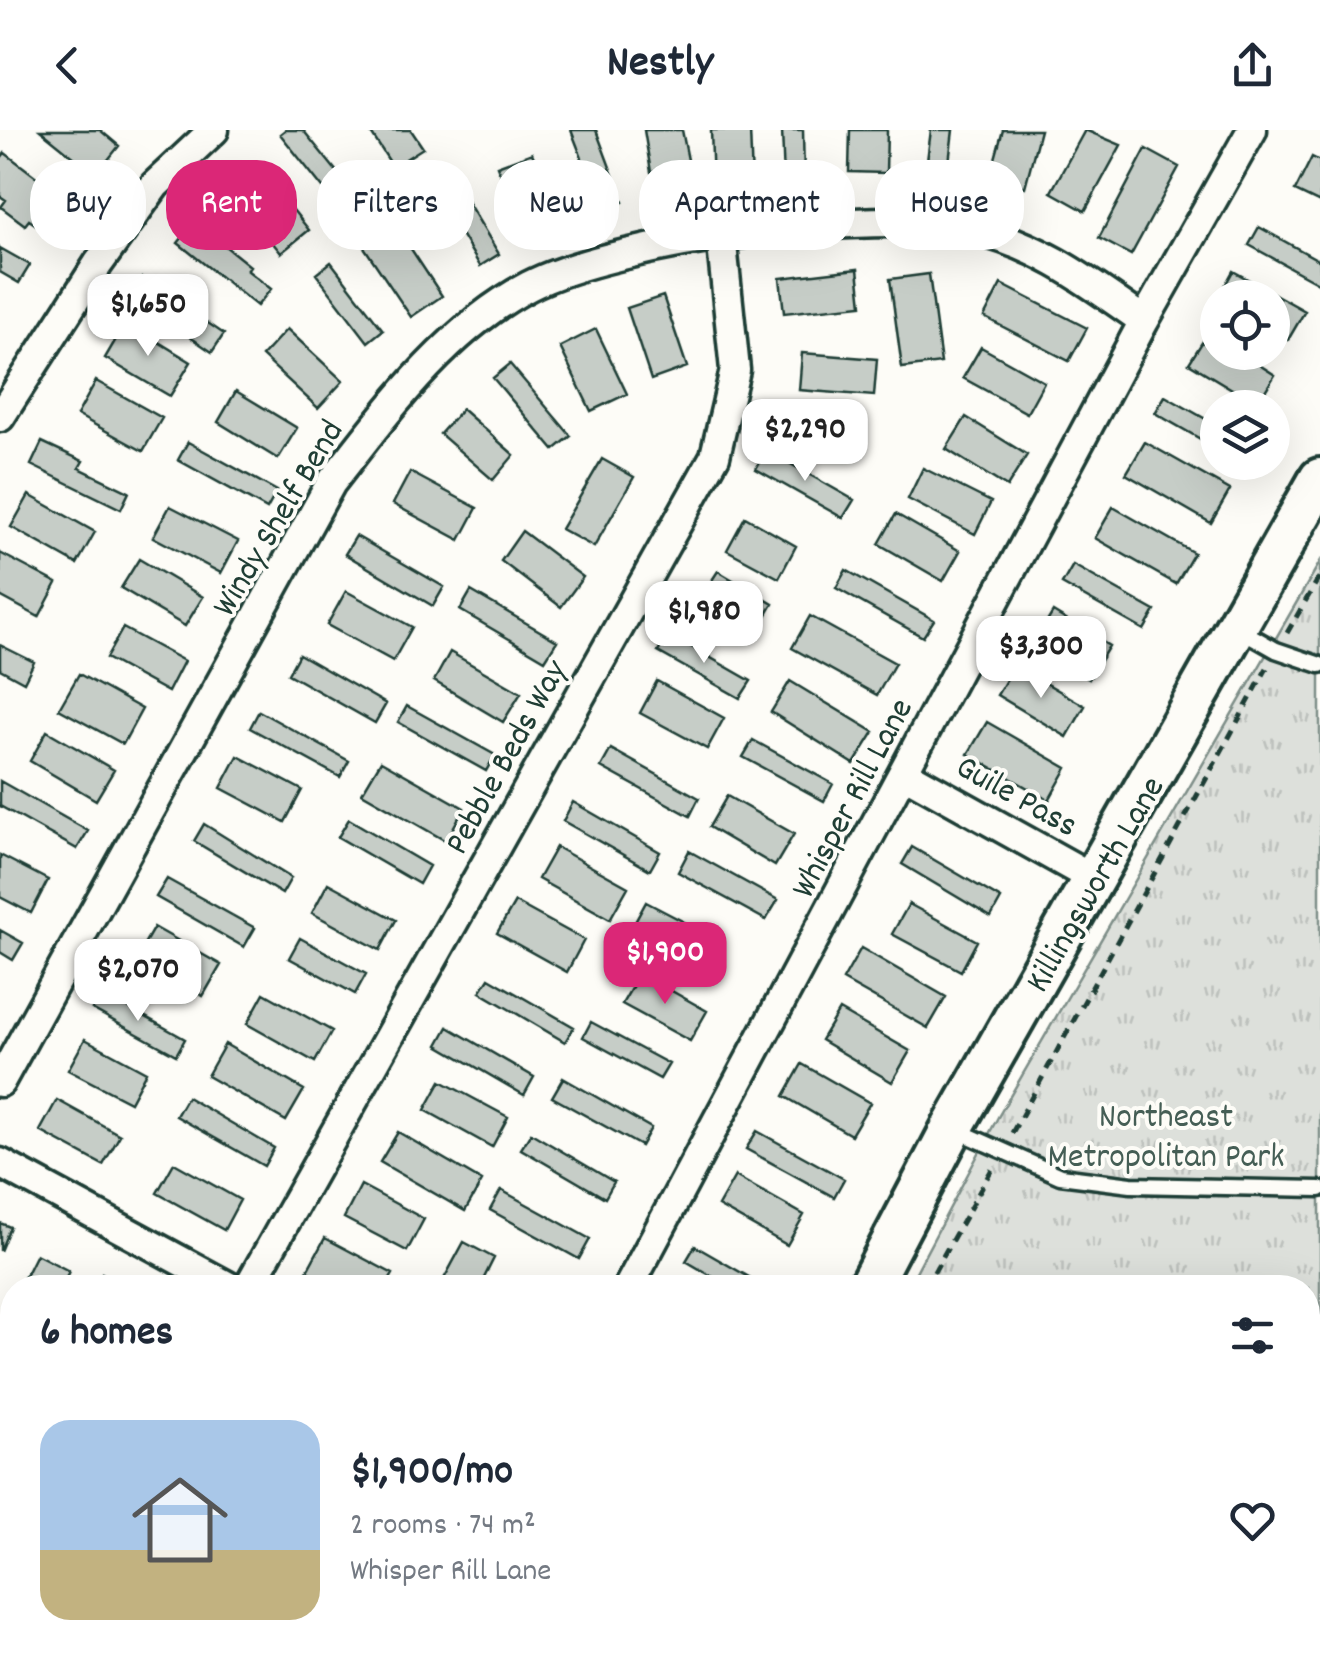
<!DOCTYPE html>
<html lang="en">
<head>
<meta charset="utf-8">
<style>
  :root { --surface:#fff; --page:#f6f6f7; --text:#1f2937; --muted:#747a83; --line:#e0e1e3; --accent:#db2777 }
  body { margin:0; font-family:Dekko,sans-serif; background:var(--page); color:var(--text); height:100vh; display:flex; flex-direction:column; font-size:38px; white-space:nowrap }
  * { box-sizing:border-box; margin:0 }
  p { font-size:32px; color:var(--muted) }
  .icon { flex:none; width:55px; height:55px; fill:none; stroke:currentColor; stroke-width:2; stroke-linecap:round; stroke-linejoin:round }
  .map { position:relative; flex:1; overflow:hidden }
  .sheet { position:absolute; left:0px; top:1145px; width:1320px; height:390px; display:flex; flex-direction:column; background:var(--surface); border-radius:40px 40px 0 0; box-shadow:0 10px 40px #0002 }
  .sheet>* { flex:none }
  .banner { position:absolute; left:30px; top:30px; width:1260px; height:90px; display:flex; gap:20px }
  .controls { position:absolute; left:1200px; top:150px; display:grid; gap:20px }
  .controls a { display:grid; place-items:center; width:90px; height:90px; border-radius:50%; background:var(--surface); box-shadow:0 10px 40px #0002; font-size:50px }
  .price { position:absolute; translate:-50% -85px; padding:0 22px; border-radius:20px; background:#fff; color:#222; font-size:32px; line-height:65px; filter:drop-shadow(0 2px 5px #0008) }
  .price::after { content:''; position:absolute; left:50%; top:60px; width:30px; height:22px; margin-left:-15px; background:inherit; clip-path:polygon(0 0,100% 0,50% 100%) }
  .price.on { background:var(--accent); color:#fff }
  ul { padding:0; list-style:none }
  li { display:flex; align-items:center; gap:30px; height:250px; padding:0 40px }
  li+li { border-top:2px solid var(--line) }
  li span { display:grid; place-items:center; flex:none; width:280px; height:200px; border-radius:30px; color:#555 }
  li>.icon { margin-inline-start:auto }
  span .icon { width:120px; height:120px; fill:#fffc; stroke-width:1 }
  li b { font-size:42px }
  h2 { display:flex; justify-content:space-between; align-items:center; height:120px; padding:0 40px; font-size:42px }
  .pill { padding:0 35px; border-radius:40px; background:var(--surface); box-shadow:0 10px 40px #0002; font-size:35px; line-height:90px }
  .pill.on { background:var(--accent); color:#fff }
  header { display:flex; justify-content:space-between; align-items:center; height:130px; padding:0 40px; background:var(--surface); font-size:45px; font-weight:700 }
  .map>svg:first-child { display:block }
  .park { fill:url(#park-tufts); stroke:#7e8e88; stroke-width:2.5 }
  .building { fill:#c6cdc7; stroke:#1f3d34; stroke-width:2.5 }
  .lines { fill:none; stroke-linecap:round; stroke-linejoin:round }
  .lane-casing { stroke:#1f3d34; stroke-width:21 }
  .street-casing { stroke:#1f3d34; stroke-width:35 }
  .secondary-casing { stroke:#1f3d34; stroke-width:48 }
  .path { stroke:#1f3d34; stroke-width:5; stroke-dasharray:10 8; stroke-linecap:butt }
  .lane { stroke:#fdfcf7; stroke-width:14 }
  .street { stroke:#fdfcf7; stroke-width:28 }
  .secondary { stroke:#fdfcf7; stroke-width:40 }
  .labels { text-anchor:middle; stroke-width:8; stroke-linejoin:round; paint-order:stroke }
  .street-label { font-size:35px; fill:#1f3d34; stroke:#fdfcf7 }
  .park-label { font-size:35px; fill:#455e55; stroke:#fdfcf7 }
</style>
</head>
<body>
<header><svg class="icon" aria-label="back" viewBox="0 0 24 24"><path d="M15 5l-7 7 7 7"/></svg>Nestly<svg class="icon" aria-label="share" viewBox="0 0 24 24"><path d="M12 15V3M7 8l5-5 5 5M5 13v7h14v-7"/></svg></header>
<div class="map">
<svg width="1320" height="1535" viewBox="0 0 1320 1535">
  <defs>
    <pattern id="park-tufts" width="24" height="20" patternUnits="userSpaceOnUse" patternTransform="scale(2.5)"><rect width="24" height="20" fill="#dde0db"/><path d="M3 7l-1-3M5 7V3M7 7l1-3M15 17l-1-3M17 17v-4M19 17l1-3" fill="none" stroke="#bdc1bd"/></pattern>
  </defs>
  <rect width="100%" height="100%" fill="#fdfcf7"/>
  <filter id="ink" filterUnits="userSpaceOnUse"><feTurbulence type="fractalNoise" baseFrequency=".01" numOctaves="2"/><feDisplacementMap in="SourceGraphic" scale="20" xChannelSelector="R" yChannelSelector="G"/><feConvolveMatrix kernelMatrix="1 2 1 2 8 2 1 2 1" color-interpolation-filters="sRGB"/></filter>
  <g filter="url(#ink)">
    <path class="park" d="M1320 432V1535H709L715 1522H1308V1158L908 1157 998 987Z"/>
    <path class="building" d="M40 0H100L119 16 96 45Z
      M285 0H303L359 69 342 82 280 4Z
      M369 0H411L423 18 393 37Z
      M571 0H596L623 72 602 80Z
      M644 0H682L689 35 651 42Z
      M711 0H750L752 52 713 54Z
      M782 0H803L804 49 784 50Z
      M850 0H887L886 43 849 42Z
      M931 0H953L947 49 925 46Z
      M1003 0H1040L1025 57 990 47Z
      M1085 0 1121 15 1085 81 1051 62Z
      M1146 19 1179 37 1131 125 1099 108Z
      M5 23 64 68 41 98 29 90 25 95 1 77 6 70 0 66V29Z
      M532 23 560 92 525 106 497 36Z
      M1312 27 1320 31V73L1295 61Z
      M266 46 309 100 281 123 237 69Z
      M453 48 499 124 480 136 434 59Z
      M392 90 442 166 411 187 360 111Z
      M195 92 250 136 247 140 271 159 257 176 178 113Z
      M1259 97 1320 131V154L1249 115Z
      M0 118 30 135 19 153 0 142Z
      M331 132 383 200 368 212 316 144Z
      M858 139 862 175 784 183 780 148Z
      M1233 141 1305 181 1288 210 1272 201V168H1218Z
      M929 144 941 233 902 238 890 149Z
      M142 148 224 204 212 222 130 166Z
      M1001 154 1087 198 1069 231 984 187Z
      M663 166 687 237 651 250 627 178Z
      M126 192 191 232 170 266 105 228Z
      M287 199 343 251 318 278 262 226Z
      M596 199 627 264 591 281 560 217Z
      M1208 203 1218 210V222H1239L1275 245 1257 274 1189 233Z
      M981 217 1044 252 1027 283 963 248Z
      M802 223 877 229 874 266 799 260Z
      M510 234 571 306 554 320 493 248Z
      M96 251 162 288 143 321 77 285Z
      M236 261 297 298 278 329 218 292Z
      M1165 266 1218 296V319L1155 283Z
      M462 279 514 325 493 350 440 304Z
      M966 287 1027 325 1007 357 946 319Z
      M42 312 83 331 79 338 129 362 121 379 31 335Z
      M188 312 277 361 267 379 178 330Z
      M1145 312 1230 360 1211 393 1126 344Z
      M766 320 854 370 843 388 756 339Z
      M602 329 634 347 594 417 561 399Z
      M923 338 991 372 975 404 908 369Z
      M410 342 477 378 460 410 393 374Z
      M29 365 95 402 77 434 11 397Z
      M170 376 238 411 221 443 153 407Z
      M1113 377 1194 423 1176 454 1095 408Z
      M896 384 960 421 943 451 879 414Z
      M745 387 796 416 779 448 727 420Z
      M522 401 583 447 561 477 501 431Z
      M356 406 444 457 433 476 345 424Z
      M0 423 57 453 39 487 0 466Z
      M139 429 203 467 185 496 121 458Z
      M1073 435 1155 481 1144 500 1062 454Z
      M846 440 934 490 923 507 836 458Z
      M718 441 773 474 755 505 699 470Z
      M346 461 412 497 393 531 327 495Z
      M471 461 557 511 545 530 460 480Z
      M1053 482 1109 516 1089 549 1033 515Z
      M810 486 895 533 877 565 792 518Z
      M123 498 184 531 168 562 106 528Z
      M669 504 751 551 740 568 658 522Z
      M0 515 34 532 24 552 0 539Z
      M450 522 521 563 503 592 434 551Z
      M299 524 386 574 375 593 288 544Z
      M1015 535 1085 576 1067 607 997 565Z
      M79 544 142 579 123 614 59 579Z
      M657 551 724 588 707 619 640 583Z
      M790 551 874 602 854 634 771 582Z
      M407 576 495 625 486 641 398 592Z
      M259 581 349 631 340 647 250 598Z
      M987 592 1067 638 1049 670 968 624Z
      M47 601 114 640 96 670 30 631Z
      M753 610 833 654 824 671 743 627Z
      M611 619 699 668 690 686 601 637Z
      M238 626 302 660 285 692 221 658Z
      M381 631 464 678 446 711 362 663Z
      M0 651 88 701 77 719 0 676Z
      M727 666 794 704 775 736 709 697Z
      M573 672 660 722 650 740 563 691Z
      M349 689 429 736 419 754 338 707Z
      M204 694 291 748 282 764 194 711Z
      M556 717 628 757 610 789 538 749Z
      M912 717 1001 769 991 787 902 734Z
      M689 721 778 770 766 790 678 742Z
      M0 725 48 750 31 783 0 767Z
      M167 749 255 798 244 817 156 767Z
      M328 753 396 790 380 820 312 783Z
      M515 772 584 810 567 842 497 803Z
      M646 772 713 807 696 841 628 805Z
      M909 774 977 811 961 841 892 804Z
      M154 797 221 835 203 866 136 828Z
      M0 800 23 813 13 830 0 822Z
      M300 808 366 844 355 864 289 828Z
      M861 818 946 867 928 898 843 850Z
      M640 843 707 881 690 911 622 874Z
      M489 848 574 897 565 912 480 862Z
      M101 862 185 909 176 925 92 879Z
      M264 863 332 901 315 932 247 894Z
      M839 880 910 921 892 952 821 910Z
      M591 892 669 934 660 949 583 907Z
      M448 897 534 947 524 965 438 915Z
      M85 909 146 942 130 972 68 940Z
      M225 914 304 960 286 991 207 946Z
      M802 934 870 973 851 1005 784 966Z
      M563 948 651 998 641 1016 552 967Z
      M441 951 508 987 492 1017 425 980Z
      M187 967 274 1018 264 1036 176 986Z
      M57 970 120 1005 103 1035 40 1001Z
      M757 1001 844 1049 834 1067 746 1019Z
      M398 1002 482 1051 465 1081 380 1032Z
      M531 1003 614 1052 605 1068 521 1019Z
      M174 1033 240 1070 224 1100 157 1063Z
      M735 1046 804 1085 787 1115 718 1076Z
      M361 1055 424 1089 407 1121 344 1088Z
      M501 1060 590 1109 579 1129 490 1080Z
      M0 1093 10 1097 0 1121Z
      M325 1108 393 1144 385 1158H338L307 1141Z
      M464 1112 494 1128 479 1158H439Z
      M695 1116 768 1158H732L686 1131Z
      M36 1124 69 1141 61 1158H19Z
      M102 1143 121 1153 119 1158H94Z
      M12 1170V1203L0 1197Z
      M0 1234 12 1240V1288L0 1310Z
      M12 1469V1522H26L20 1535 0 1530V1493Z
      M58 1522H102L93 1535H50Z
      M127 1522H137L161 1534 121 1535Z
      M327 1522H350L346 1532Z
      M494 1524 523 1535H490Z"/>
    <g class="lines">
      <defs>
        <path id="lane" d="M1239 499 1276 520 1320 535
          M956 1000 1060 1046 1131 1055 1320 1059"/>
        <path id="street" d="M0 287 98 134 155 55 214 0
          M904 643 1096 750
          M0 952 331 353C387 281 447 199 529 156 616 111 876 77 971 99 1040 115 1087 151 1144 191
          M0 1033 231 1158
          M248 1158 715 326 735 240 721 105
          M628 1158 1144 191 1252 0
          M0 1402 12 1409
          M219 1522 242 1535
          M403 1535 411 1522"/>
        <path id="secondary" d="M868 1158 952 998 1320 349
          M669 1535 676 1522"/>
      </defs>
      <use href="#lane" class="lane-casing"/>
      <use href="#street" class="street-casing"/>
      <use href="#secondary" class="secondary-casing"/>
      <path class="path" d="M1287 503 1320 446
        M1012 1003 1267 538
        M925 1158 992 1039
        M712 1535 720 1522"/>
      <use href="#lane" class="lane"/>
      <use href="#street" class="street"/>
      <use href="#secondary" class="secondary"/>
    </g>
  </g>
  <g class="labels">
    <g class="street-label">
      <text transform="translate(276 387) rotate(-59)" y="12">Windy Shelf Bend</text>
      <text transform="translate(504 626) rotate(-61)" y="12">Pebble Beds Way</text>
      <text transform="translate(1018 664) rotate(29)" y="12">Guile Pass</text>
      <text transform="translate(850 667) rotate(-62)" y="12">Whisper Rill Lane</text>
      <text transform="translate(1093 753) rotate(-60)" y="12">Killingsworth Lane</text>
    </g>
    <g class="park-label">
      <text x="1166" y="996">Northeast<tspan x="1166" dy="40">Metropolitan Park</tspan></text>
    </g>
  </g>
</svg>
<div class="controls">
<a><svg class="icon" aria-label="locate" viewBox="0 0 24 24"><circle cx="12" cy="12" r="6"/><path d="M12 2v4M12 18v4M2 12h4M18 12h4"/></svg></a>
<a><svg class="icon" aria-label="layers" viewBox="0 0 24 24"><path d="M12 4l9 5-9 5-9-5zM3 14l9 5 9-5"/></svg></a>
</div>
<b class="price" style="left:148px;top:229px">$1,650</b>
<b class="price" style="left:805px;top:354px">$2,290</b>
<b class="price" style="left:704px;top:536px">$1,980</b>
<b class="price" style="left:1041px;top:571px">$3,300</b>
<b class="price on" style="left:665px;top:877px">$1,900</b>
<b class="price" style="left:138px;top:894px">$2,070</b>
<div class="banner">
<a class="pill">Buy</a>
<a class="pill on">Rent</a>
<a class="pill">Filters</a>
<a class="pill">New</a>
<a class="pill">Apartment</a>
<a class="pill">House</a>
</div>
<section class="sheet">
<h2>6 homes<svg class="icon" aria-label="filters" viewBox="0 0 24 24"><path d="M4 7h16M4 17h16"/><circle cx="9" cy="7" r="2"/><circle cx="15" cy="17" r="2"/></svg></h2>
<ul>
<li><span style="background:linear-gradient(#a9c7e8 65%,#c2b280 0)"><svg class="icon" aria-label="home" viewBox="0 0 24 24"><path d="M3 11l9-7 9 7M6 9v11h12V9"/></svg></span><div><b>$1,900/mo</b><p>2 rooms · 74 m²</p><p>Whisper Rill Lane</p></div><svg class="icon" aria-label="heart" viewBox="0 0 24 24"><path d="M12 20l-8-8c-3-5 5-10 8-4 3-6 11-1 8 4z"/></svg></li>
</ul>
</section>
</div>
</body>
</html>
